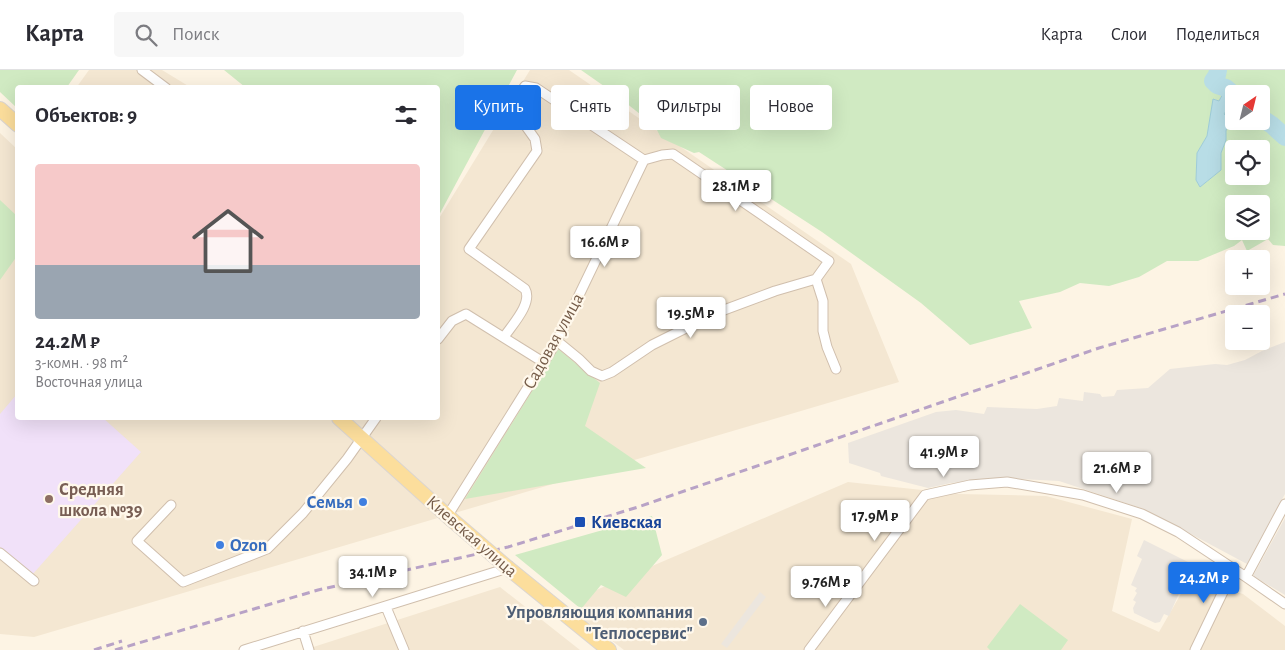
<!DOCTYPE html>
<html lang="ru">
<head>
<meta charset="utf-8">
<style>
  :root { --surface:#fff; --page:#f7f7f7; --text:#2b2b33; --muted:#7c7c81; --line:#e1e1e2; --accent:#1a73e8 }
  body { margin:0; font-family:"Alegreya Sans",sans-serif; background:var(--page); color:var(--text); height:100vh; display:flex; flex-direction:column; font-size:19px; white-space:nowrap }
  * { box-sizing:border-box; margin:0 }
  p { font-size:16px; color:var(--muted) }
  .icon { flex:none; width:28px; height:28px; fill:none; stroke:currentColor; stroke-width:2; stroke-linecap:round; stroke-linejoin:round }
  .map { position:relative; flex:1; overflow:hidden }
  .sheet { position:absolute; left:15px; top:15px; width:425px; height:335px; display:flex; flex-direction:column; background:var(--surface); border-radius:5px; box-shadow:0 5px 20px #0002 }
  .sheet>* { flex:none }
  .hud { position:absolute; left:455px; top:15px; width:475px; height:45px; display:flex; gap:10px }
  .needle { width:32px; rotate:35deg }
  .fabs { position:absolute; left:1225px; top:15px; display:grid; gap:10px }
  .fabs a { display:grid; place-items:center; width:45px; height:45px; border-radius:5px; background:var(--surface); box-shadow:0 5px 20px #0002; font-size:25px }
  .price { position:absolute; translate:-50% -42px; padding:0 11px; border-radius:5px; background:#fff; color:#222; font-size:16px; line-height:32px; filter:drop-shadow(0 1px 2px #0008) }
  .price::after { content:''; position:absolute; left:50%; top:30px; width:15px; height:11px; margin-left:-8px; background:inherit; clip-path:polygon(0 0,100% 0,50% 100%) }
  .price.on { background:var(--accent); color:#fff }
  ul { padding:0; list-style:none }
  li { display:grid; align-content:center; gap:10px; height:265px; padding:0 20px }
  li+li { border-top:1px solid var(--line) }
  li span { display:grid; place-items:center; height:155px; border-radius:5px; color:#555 }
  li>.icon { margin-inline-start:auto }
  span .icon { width:90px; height:90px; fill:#fffc; stroke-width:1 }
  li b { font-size:21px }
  h2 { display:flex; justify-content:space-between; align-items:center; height:60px; padding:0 20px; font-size:21px }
  .pill { padding:0 18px; border-radius:5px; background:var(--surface); box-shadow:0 5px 20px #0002; font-size:18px; line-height:45px }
  .pill.on { background:var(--accent); color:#fff }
  header { display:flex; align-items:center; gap:30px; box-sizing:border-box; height:70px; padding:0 25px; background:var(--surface); border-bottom:1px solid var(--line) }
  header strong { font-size:24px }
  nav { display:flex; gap:28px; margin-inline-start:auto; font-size:18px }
  .search { width:350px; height:45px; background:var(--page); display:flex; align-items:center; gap:12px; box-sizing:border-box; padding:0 18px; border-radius:5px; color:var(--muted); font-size:19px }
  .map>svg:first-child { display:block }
  .residential { fill:#f4e7d2 }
  .industrial { fill:#ece6de }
  .education { fill:#f1e1f9 }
  .green { fill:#d0eac2; fill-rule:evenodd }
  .water { fill:#b8dde6; stroke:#9eccd8 }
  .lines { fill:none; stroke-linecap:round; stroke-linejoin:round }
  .river { stroke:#b8dde6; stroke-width:18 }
  .street-casing { stroke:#d0bfad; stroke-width:11 }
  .primary-casing { stroke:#dbd5d0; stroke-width:16 }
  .street { stroke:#fff; stroke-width:9 }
  .primary { stroke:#fcde9c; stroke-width:14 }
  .rail { stroke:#b8a2c6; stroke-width:3; stroke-dasharray:8 5; stroke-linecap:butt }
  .primary-bridge-casing { stroke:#dbd5d0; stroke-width:16; stroke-linecap:butt }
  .primary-bridge { stroke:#fcde9c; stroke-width:14 }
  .education-dot { fill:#8d6e63; stroke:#fff8eb; stroke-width:2 }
  .shop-dot { fill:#3f7fe0; stroke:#fff8eb; stroke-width:2 }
  .transit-dot { fill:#1a4fb4; stroke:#fff8eb; stroke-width:2 }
  .service-dot { fill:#5c6f8a; stroke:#fff8eb; stroke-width:2 }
  .labels { text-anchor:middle; stroke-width:4.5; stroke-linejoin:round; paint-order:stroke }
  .street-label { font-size:18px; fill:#755c49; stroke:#fff8eb }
  .education-label { font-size:18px; font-weight:bold; fill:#785e54; stroke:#fff8eb; text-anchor:start }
  .shop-label { font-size:18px; font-weight:bold; fill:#366cbe; stroke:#fff8eb; text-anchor:end }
  .transit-label { font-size:18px; font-weight:bold; fill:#164399; stroke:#fff8eb; text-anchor:start }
  .service-label { font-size:18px; font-weight:bold; fill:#4e5e75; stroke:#fff8eb; text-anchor:end }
</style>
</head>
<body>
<header>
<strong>Карта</strong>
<div class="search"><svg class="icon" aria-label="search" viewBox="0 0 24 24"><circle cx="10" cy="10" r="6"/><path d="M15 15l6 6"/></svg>Поиск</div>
<nav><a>Карта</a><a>Слои</a><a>Поделиться</a></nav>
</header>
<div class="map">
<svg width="1285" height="580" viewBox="0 0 1285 580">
  <rect width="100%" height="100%" fill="#fdf4e4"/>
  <path class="residential" d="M89 0H162L190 17 76 18Z
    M530 0H569L851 194 899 312 34 567 0 564V63L17 79 18 348H438V150Z
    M848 412 959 424 1046 426 1132 449 1112 541 1159 562 1190 508 1243 524 1285 556V580H624L581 547 580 527Z
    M500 517 580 580H304Z"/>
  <path class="industrial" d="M1285 272V424L1247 494 1144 439 1059 411 1001 408 951 413 928 418 881 406 880 403 849 393 848 373 936 342 956 340 984 344 987 337 1037 339 1057 336 1059 328 1083 331 1084 322 1100 324 1102 327 1114 326 1117 320 1148 318 1170 299 1215 294 1227 295 1245 290 1262 281Z
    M1285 448V525L1253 506Z
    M1144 470 1192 494 1169 546 1164 544 1160 552 1155 553 1134 543 1133 538 1136 532 1133 530 1137 523 1135 521 1137 518 1131 515 1142 489 1137 486Z
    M760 522 766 527 727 578 721 574Z"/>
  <path class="education" d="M17 324 18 348H103L141 382 32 505 0 477V344Z"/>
  <path class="green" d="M0 0H79L67 17 18 18 17 38 0 22Z
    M224 0H517L438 147V18L245 17Z
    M581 0H1285V176L1273 175 1268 169 1247 181 1242 170 1234 176 1198 191H1167L1139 207 1109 216 1080 213 1060 222 1019 231 1032 258 970 275 921 233 822 162 699 82 694 83 661 68 655 56 611 21ZM1226 18 1240 20 1237 24H1261V51H1234V29L1224 44 1229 49 1226 61V70L1221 83V100L1200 117 1196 110 1197 83 1207 66 1214 29 1219 31ZM1234 79H1261V106H1234ZM1234 134H1261V161H1234Z
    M0 130 17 146V186L0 210Z
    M558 279 600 313 585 356 646 398 465 429Z
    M652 446 662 485 626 527 601 515 581 539 515 485Z
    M1020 534 1068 570 1061 580H990L987 577Z"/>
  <path class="water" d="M1232 15 1240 19 1237 24H1234V29L1224 44 1229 49 1226 61V70L1221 83V100L1200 117 1196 110 1197 83 1207 66 1213 29 1219 31 1226 18Z"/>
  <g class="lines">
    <path class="river" d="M1218 0 1217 5 1213 11 1217 15 1226 18 1234 25
      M1261 48 1272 55 1285 67"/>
    <defs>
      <path id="street" d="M142 0 166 18
        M816 209 823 231V261L827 277 836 299
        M504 267C512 255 533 233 525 219L469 179 537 81 535 69 525 55 519 33 520 23 525 16 536 18 644 90
        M438 269 452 251 466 244 543 292
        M557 271 579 289 591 301 602 306 612 302 652 275 716 243 775 221 816 209 829 191 673 84 662 85 644 90
        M171 435 137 471 183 512 267 479 303 443 347 389 376 348
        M448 445 557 271 644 90
        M0 483 34 511
        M1246 507 1285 434
        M386 537 404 580
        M303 561 309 580
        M244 580 508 498
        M809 580 925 425 970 415 1007 412 1083 425 1142 444 1178 462 1246 507 1285 534
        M1195 580 1234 499"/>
      <path id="primary" d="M0 39 18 55
        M339 348 451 449
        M508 498 609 580"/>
    </defs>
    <use href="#street" class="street-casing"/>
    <use href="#primary" class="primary-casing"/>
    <use href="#street" class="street"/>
    <use href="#primary" class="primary"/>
    <path class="rail" d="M94 580 122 571
      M115 580 318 520 508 477 638 437 1099 278 1285 224"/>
    <defs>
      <path id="primary-bridge" d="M451 449 508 498"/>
    </defs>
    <use href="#primary-bridge" class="primary-bridge-casing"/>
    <use href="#primary-bridge" class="primary-bridge"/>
  </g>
  <circle class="education-dot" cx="49" cy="429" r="5"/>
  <g class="shop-dot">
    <circle cx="363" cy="432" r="5"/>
    <circle cx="220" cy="475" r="5"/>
  </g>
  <rect class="transit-dot" x="574" y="446" width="12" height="12" rx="2.5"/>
  <circle class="service-dot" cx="703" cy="552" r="5"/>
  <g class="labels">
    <g class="street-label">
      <text transform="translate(553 271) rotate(-61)" y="6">Садовая улица</text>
      <text transform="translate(472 466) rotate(41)" y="6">Киевская улица</text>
    </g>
    <g class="education-label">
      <text x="59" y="425">Средняя<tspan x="59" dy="21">школа №39</tspan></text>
    </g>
    <g class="shop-label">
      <text x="353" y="438">Семья</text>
      <text x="230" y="481" text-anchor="start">Ozon</text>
    </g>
    <g class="transit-label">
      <text x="591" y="458">Киевская</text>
    </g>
    <g class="service-label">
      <text x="693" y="548">Упровляющия компания<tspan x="693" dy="21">"Теплосервис"</tspan></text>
    </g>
  </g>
</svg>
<div class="fabs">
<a><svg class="needle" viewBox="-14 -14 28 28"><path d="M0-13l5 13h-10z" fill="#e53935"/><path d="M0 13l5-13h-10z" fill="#7c7c81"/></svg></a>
<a><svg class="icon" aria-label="locate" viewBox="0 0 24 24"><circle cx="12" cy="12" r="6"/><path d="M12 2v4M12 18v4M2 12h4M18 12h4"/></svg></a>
<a><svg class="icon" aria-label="layers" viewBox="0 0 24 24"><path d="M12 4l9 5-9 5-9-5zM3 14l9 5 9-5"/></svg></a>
<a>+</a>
<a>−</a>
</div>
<b class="price" style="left:736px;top:142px">28.1M ₽</b>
<b class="price" style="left:605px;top:198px">16.6M ₽</b>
<b class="price" style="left:691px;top:269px">19.5M ₽</b>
<b class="price" style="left:944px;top:408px">41.9M ₽</b>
<b class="price" style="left:1117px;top:424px">21.6M ₽</b>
<b class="price" style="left:875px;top:472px">17.9M ₽</b>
<b class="price" style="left:373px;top:528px">34.1M ₽</b>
<b class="price on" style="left:1204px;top:534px">24.2M ₽</b>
<b class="price" style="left:826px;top:538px">9.76M ₽</b>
<div class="hud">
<a class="pill on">Купить</a>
<a class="pill">Снять</a>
<a class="pill">Фильтры</a>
<a class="pill">Новое</a>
</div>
<section class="sheet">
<h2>Объектов: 9<svg class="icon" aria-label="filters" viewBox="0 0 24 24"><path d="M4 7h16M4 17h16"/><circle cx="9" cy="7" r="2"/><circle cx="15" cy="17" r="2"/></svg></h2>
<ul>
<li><span style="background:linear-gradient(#f6c9c9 65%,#9aa5b1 0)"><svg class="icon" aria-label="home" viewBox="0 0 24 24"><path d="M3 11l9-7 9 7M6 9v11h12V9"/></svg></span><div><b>24.2M ₽</b><p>3-комн. · 98 m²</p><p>Восточная улица</p></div></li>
</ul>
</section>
</div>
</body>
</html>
